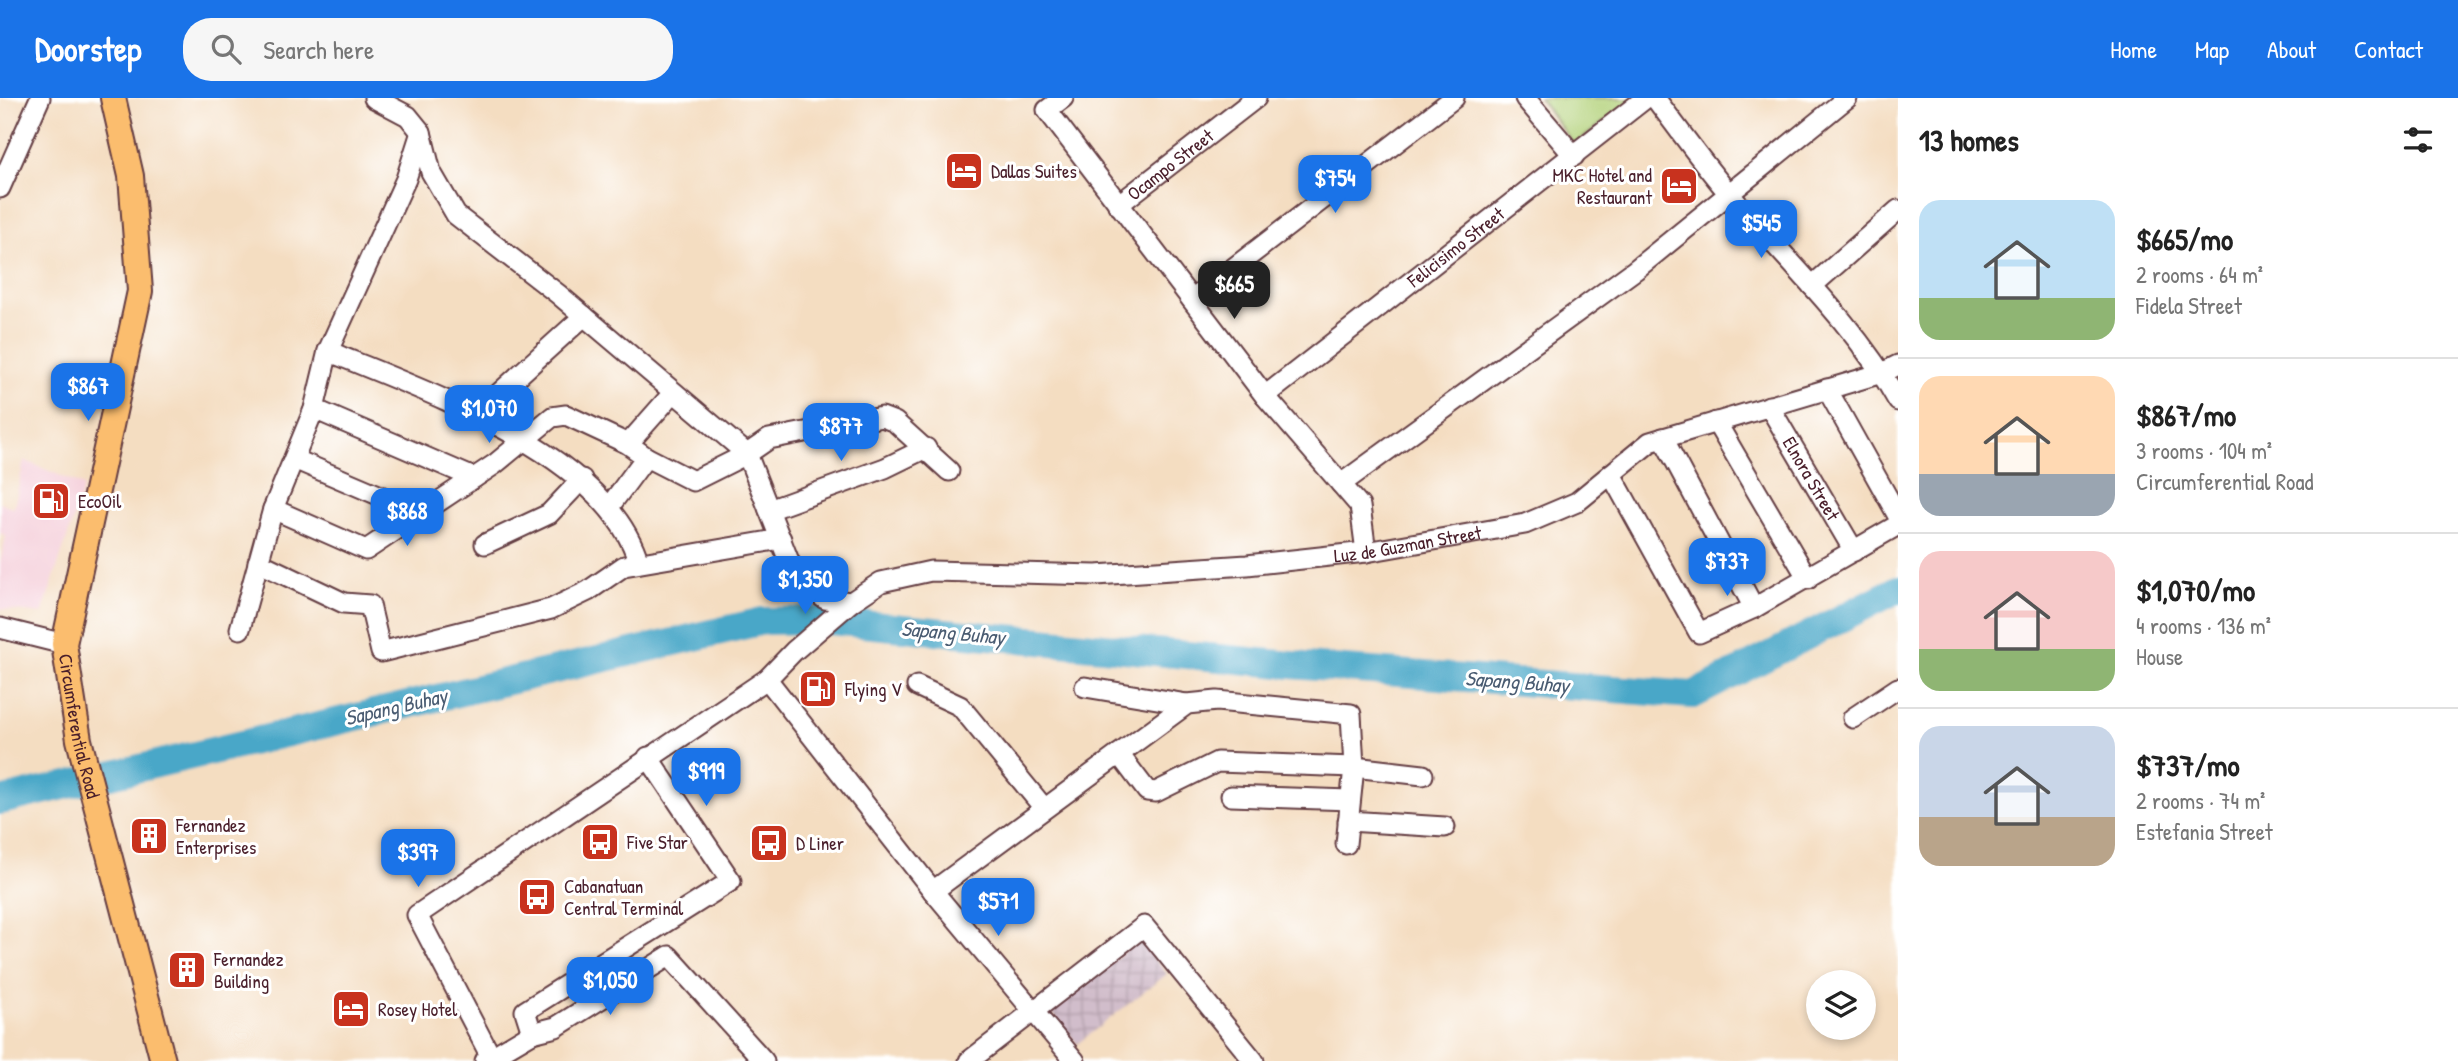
<!DOCTYPE html>
<html lang="en">
<head>
<meta charset="utf-8">
<style>
  :root { --surface:#fff; --page:#f6f6f6; --text:#222; --muted:#767676; --line:#e0e0e0; --accent:#1a73e8 }
  body { margin:0; font-family:"Patrick Hand",sans-serif; background:var(--page); color:var(--text); height:100vh; display:flex; flex-direction:column; font-size:26px; white-space:nowrap }
  * { box-sizing:border-box; margin:0 }
  p { font-size:23px; color:var(--muted) }
  .icon { flex:none; width:38px; height:38px; fill:none; stroke:currentColor; stroke-width:2; stroke-linecap:round; stroke-linejoin:round }
  .map { position:relative; flex:1; overflow:hidden }
  .details { display:flex; flex-direction:column; background:var(--surface); width:560px }
  .details>* { flex:none }
  .tools { position:absolute; left:1806px; top:872px; display:grid; gap:14px }
  .tools a { display:grid; place-items:center; width:70px; height:70px; border-radius:50%; background:var(--surface); box-shadow:0 4px 10px #0003; font-size:35px }
  .price { position:absolute; translate:-50% -60px; padding:0 16px; border-radius:14px; background:var(--accent); color:#fff; font-size:23px; line-height:46px; filter:drop-shadow(0 2px 4px #0008) }
  .price::after { content:''; position:absolute; left:50%; top:42px; width:21px; height:16px; margin-left:-10px; background:inherit; clip-path:polygon(0 0,100% 0,50% 100%) }
  .price.selected { background:#222; color:#fff }
  ul { padding:0; list-style:none }
  li { display:flex; align-items:center; gap:21px; height:175px; padding:0 21px }
  li+li { border-top:2px solid var(--line) }
  li span { display:grid; place-items:center; flex:none; width:196px; height:140px; border-radius:21px; color:#555 }
  li>.icon { margin-inline-start:auto }
  span .icon { width:84px; height:84px; fill:#fffc; stroke-width:1 }
  li b { font-size:30px }
  h2 { display:flex; justify-content:space-between; align-items:center; height:84px; padding:0 21px; font-size:30px }
  header { display:flex; align-items:center; gap:42px; box-sizing:border-box; height:98px; padding:0 35px; background:var(--accent); color:#fff }
  header strong { font-size:33px }
  nav { display:flex; gap:38px; margin-inline-start:auto; font-size:24px }
  .search { width:490px; height:63px; background:var(--page); display:flex; align-items:center; gap:18px; box-sizing:border-box; padding:0 24px; border-radius:28px; color:var(--muted); font-size:26px }
  main { display:flex; flex:1; min-height:0 }
  .map>svg:first-child { display:block }
  .built { fill:#f5cfda }
  .industrial { fill:url(#industrial-grid) }
  .park { fill:#b2d179; stroke:#7e7852; stroke-width:2 }
  .lines { fill:none; stroke-linecap:round; stroke-linejoin:round }
  .river { stroke:#4aa7c8; stroke-width:28 }
  .minor-casing { stroke:#643c42; stroke-width:23 }
  .major-casing { stroke:#643c42; stroke-width:28 }
  .minor { stroke:#fff; stroke-width:19 }
  .major { stroke:#fbbd6e; stroke-width:24 }
  .labels { text-anchor:middle; stroke-width:6; stroke-linejoin:round; paint-order:stroke }
  .street-label { font-size:19px; fill:#4a1f2b; stroke:#fff }
  .poi-label { font-size:19px; fill:#4a1f2b; stroke:#fff; text-anchor:start }
  .water-label { font-size:21px; font-style:italic; fill:#4a5c72; stroke:#fff }
</style>
</head>
<body>
<header>
<strong>Doorstep</strong>
<div class="search"><svg class="icon" aria-label="search" viewBox="0 0 24 24"><circle cx="10" cy="10" r="6"/><path d="M15 15l6 6"/></svg>Search here</div>
<nav><a>Home</a><a>Map</a><a>About</a><a>Contact</a></nav>
</header>
<main>
<div class="map">
<svg width="1898" height="963" viewBox="0 0 1898 963">
  <defs>
    <pattern id="industrial-grid" width="8" height="8" patternUnits="userSpaceOnUse" patternTransform="scale(1.75)"><rect width="8" height="8" fill="#d1bdcb"/><path d="M0 4h8M4 0v8" fill="none" stroke="#b5a2ae"/></pattern>
  </defs>
  <rect width="100%" height="100%" fill="#fff"/>
  <filter id="ink" filterUnits="userSpaceOnUse"><feTurbulence type="fractalNoise" baseFrequency=".0143" numOctaves="2"/><feDisplacementMap in="SourceGraphic" scale="14" xChannelSelector="R" yChannelSelector="G"/><feConvolveMatrix kernelMatrix="1 2 1 2 8 2 1 2 1" color-interpolation-filters="sRGB"/></filter>
  <filter id="wash" filterUnits="userSpaceOnUse"><feTurbulence type="fractalNoise" baseFrequency=".00686" numOctaves="4" result="noise"/><feDisplacementMap in="SourceGraphic" scale="28" xChannelSelector="R" yChannelSelector="G"/><feGaussianBlur stdDeviation="1.57" result="paint"/><feColorMatrix in="noise" values="0 0 0 0 0 0 0 0 0 0 0 0 0 0 0 0 0 1.4 0 .05"/><feComposite in="paint" operator="in"/></filter>
  <g filter="url(#wash)">
    <rect width="100%" height="100%" fill="#f4ddc1"/>
    <path class="built" d="M24 362 84 388 42 516 0 511V465L6 438 0 435V404L14 410Z"/>
    <path class="industrial" d="M1139 842 1167 876 1077 946 1050 912Z"/>
    <path class="park" d="M1539 0H1635L1574 47Z"/>
    <g class="lines">
      <path class="river" d="M0 703 763 523 820 522 1292 567 1693 597 1898 491"/>
    </g>
  </g>
  <g filter="url(#ink)">
    <g class="lines">
      <defs>
        <g id="minor">
          <path d="M374 0 408 18 421 34 431 74 456 117 558 196 747 356 789 463 801 484 825 501 851 504"/>
          <path d="M1063 0 1047 12 1265 298 1360 408 1366 454"/>
          <path d="M1525 0 1574 58"/>
          <path d="M1655 0C1680 33 1704 67 1731 98 1788 164 1855 226 1898 303"/>
          <path d="M0 90 40 0"/>
          <path id="s1" d="M1118 107 1256 0"/>
          <path d="M1812 188 1898 112"/>
          <path d="M1192 202 1454 0"/>
          <path d="M328 253C425 294 607 355 639 465"/>
          <path d="M1827 291 1898 418"/>
          <path id="s2" d="M1265 298 1646 0"/>
          <path id="s3" d="M1769 308 1854 453"/>
          <path d="M314 311 474 380"/>
          <path d="M470 313 495 299 584 218"/>
          <path d="M1716 324 1808 481"/>
          <path d="M1663 340 1754 510"/>
          <path d="M628 346 673 295"/>
          <path d="M294 361 423 416"/>
          <path d="M1611 376 1699 535 1754 510 1898 427"/>
          <path d="M1341 386 1635 172 1847 0"/>
          <path d="M609 409 646 359"/>
          <path d="M273 411 366 452 495 366 552 319 566 317 628 346 646 359 693 383 747 356 769 341 882 319 895 324 949 373"/>
          <path d="M769 412 885 370 926 350"/>
          <path d="M485 446 549 416 582 381"/>
          <path d="M258 464 344 505 370 507 381 554 551 511 588 493 624 468 781 441"/>
          <path d="M0 530 64 546"/>
          <path d="M240 531 273 411 314 311 328 253 406 81 421 34"/>
          <path d="M767 581 933 793 1075 963"/>
          <path d="M917 588 960 608 1044 710"/>
          <path d="M1085 589 1187 606"/>
          <path d="M1853 620 1898 590"/>
          <path d="M1119 656 1147 693 1156 694 1217 664 1354 669 1423 677"/>
          <path d="M1231 698 1350 702"/>
          <path d="M1348 723 1445 729"/>
          <path d="M933 793 1187 606 1217 603 1351 616 1354 669 1346 746"/>
          <path d="M532 935 556 929 669 858 764 963"/>
          <path id="s4" d="M491 959 417 817 767 581 794 553 851 504 881 484 931 473 1096 477 1247 467 1366 454 1525 426 1577 404 1650 344 1882 275 1898 267"/>
          <path d="M485 963 532 935 525 913 731 783 648 659"/>
          <path d="M969 963 1144 828 1254 963"/>
        </g>
        <g id="major">
          <path id="s5" d="M113 0 131 78 140 193 64 546 79 642 163 963"/>
        </g>
      </defs>
      <use href="#minor" class="minor-casing"/>
      <use href="#major" class="major-casing"/>
      <use href="#minor" class="minor"/>
      <use href="#major" class="major"/>
    </g>
  </g>
  <defs>
    <symbol id="hotel-square" viewBox="-11 -11 22 22"><rect x="-9" y="-9" width="18" height="18" rx="4" fill="#c8321e" stroke="#fff"/><path d="M-6-4.5h1.5V1H6V5H4.5V3h-9V5H-6ZM-4 0a1.8 1.8 0 1 1 3.6 0ZM.5 0V-2.5h3Q6-2.5 6 0Z" fill="#fff"/></symbol>
    <symbol id="fuel-square" viewBox="-11 -11 22 22"><rect x="-9" y="-9" width="18" height="18" rx="4" fill="#c8321e" stroke="#fff"/><path d="M-5.5-6h7V0h2V4h1.3V-2.5L3-4.5l.8-.8L6-3V5H2.5V1h-1V6h-7ZM-4.2-4.7v3.2H.2V-4.7Z" fill="#fff"/></symbol>
    <symbol id="building-square" viewBox="-11 -11 22 22"><rect x="-9" y="-9" width="18" height="18" rx="4" fill="#c8321e" stroke="#fff"/><path d="M-4-6H4V6H1V3H-1V6H-4ZM-2.5-4.3h1.7v1.8h-1.7ZM.8-4.3h1.7v1.8H.8ZM-2.5-1h1.7V.8h-1.7ZM.8-1h1.7V.8H.8Z" fill="#fff"/></symbol>
    <symbol id="bus-square" viewBox="-11 -11 22 22"><rect x="-9" y="-9" width="18" height="18" rx="4" fill="#c8321e" stroke="#fff"/><path d="M-5-6H5V4H4V6H2V4H-2V6H-4V4H-5ZM-3.5-4V0h7V-4ZM-3.5 1.2v1.5H-2V1.2ZM2 1.2v1.5H3.5V1.2Z" fill="#fff"/></symbol>
  </defs>
  <g fill-rule="evenodd">
    <use href="#hotel-square" x="942" y="51" width="44" height="44"/>
    <use href="#hotel-square" x="1657" y="66" width="44" height="44"/>
    <use href="#fuel-square" x="29" y="381" width="44" height="44"/>
    <use href="#fuel-square" x="796" y="569" width="44" height="44"/>
    <use href="#building-square" x="127" y="716" width="44" height="44"/>
    <use href="#bus-square" x="578" y="722" width="44" height="44"/>
    <use href="#bus-square" x="747" y="723" width="44" height="44"/>
    <use href="#bus-square" x="515" y="777" width="44" height="44"/>
    <use href="#building-square" x="165" y="850" width="44" height="44"/>
    <use href="#hotel-square" x="329" y="889" width="44" height="44"/>
  </g>
  <g class="labels">
    <g class="street-label">
      <text dy="7" stroke="none"><textPath href="#s1" startOffset="66">Ocampo Street</textPath></text>
      <text dy="7" stroke="none"><textPath href="#s2" startOffset="242">Felicisimo Street</textPath></text>
      <text dy="7" stroke="none"><textPath href="#s3" startOffset="84">Elnora Street</textPath></text>
      <text dy="7" stroke="none"><textPath href="#s4" startOffset="1262">Luz de Guzman Street</textPath></text>
      <text dy="7" stroke="none"><textPath href="#s5" startOffset="640">Circumferential Road</textPath></text>
    </g>
    <g class="poi-label">
      <text x="991" y="80">Dallas Suites</text>
      <text x="1652" y="84" text-anchor="end">MKC Hotel and<tspan x="1652" dy="22">Restaurant</tspan></text>
      <text x="78" y="410">EcoOil</text>
      <text x="845" y="598">Flying V</text>
      <text x="176" y="734">Fernandez<tspan x="176" dy="22">Enterprises</tspan></text>
      <text x="627" y="751">Five Star</text>
      <text x="796" y="752">D Liner</text>
      <text x="564" y="795">Cabanatuan<tspan x="564" dy="22">Central Terminal</tspan></text>
      <text x="214" y="868">Fernandez<tspan x="214" dy="22">Building</tspan></text>
      <text x="378" y="918">Rosey Hotel</text>
    </g>
    <g class="water-label">
      <text transform="translate(953 535) rotate(5)" y="7">Sapang Buhay</text>
      <text transform="translate(1517 584) rotate(4)" y="7">Sapang Buhay</text>
      <text transform="translate(396 609) rotate(-13)" y="7">Sapang Buhay</text>
    </g>
  </g>
</svg>
<div class="tools">
<a><svg class="icon" aria-label="layers" viewBox="0 0 24 24"><path d="M12 4l9 5-9 5-9-5zM3 14l9 5 9-5"/></svg></a>
</div>
<b class="price" style="left:1335px;top:117px">$754</b>
<b class="price" style="left:1761px;top:162px">$545</b>
<b class="price selected" style="left:1234px;top:223px">$665</b>
<b class="price" style="left:88px;top:325px">$867</b>
<b class="price" style="left:489px;top:347px">$1,070</b>
<b class="price" style="left:841px;top:365px">$877</b>
<b class="price" style="left:407px;top:450px">$868</b>
<b class="price" style="left:1727px;top:500px">$737</b>
<b class="price" style="left:805px;top:518px">$1,350</b>
<b class="price" style="left:706px;top:710px">$919</b>
<b class="price" style="left:418px;top:791px">$397</b>
<b class="price" style="left:998px;top:840px">$571</b>
<b class="price" style="left:610px;top:919px">$1,050</b>
</div>
<section class="details">
<h2>13 homes<svg class="icon" aria-label="filters" viewBox="0 0 24 24"><path d="M4 7h16M4 17h16"/><circle cx="9" cy="7" r="2"/><circle cx="15" cy="17" r="2"/></svg></h2>
<ul>
<li><span style="background:linear-gradient(#bfe0f5 70%,#8fb573 0)"><svg class="icon" aria-label="home" viewBox="0 0 24 24"><path d="M3 11l9-7 9 7M6 9v11h12V9"/></svg></span><div><b>$665/mo</b><p>2 rooms · 64 m²</p><p>Fidela Street</p></div></li>
<li><span style="background:linear-gradient(#ffd9b3 70%,#9aa5b1 0)"><svg class="icon" aria-label="home" viewBox="0 0 24 24"><path d="M3 11l9-7 9 7M6 9v11h12V9"/></svg></span><div><b>$867/mo</b><p>3 rooms · 104 m²</p><p>Circumferential Road</p></div></li>
<li><span style="background:linear-gradient(#f6c9c9 70%,#8fb573 0)"><svg class="icon" aria-label="home" viewBox="0 0 24 24"><path d="M3 11l9-7 9 7M6 9v11h12V9"/></svg></span><div><b>$1,070/mo</b><p>4 rooms · 136 m²</p><p>House</p></div></li>
<li><span style="background:linear-gradient(#c9d6e8 65%,#b9a48a 0)"><svg class="icon" aria-label="home" viewBox="0 0 24 24"><path d="M3 11l9-7 9 7M6 9v11h12V9"/></svg></span><div><b>$737/mo</b><p>2 rooms · 74 m²</p><p>Estefania Street</p></div></li>
</ul>
</section>
</main>
</body>
</html>
